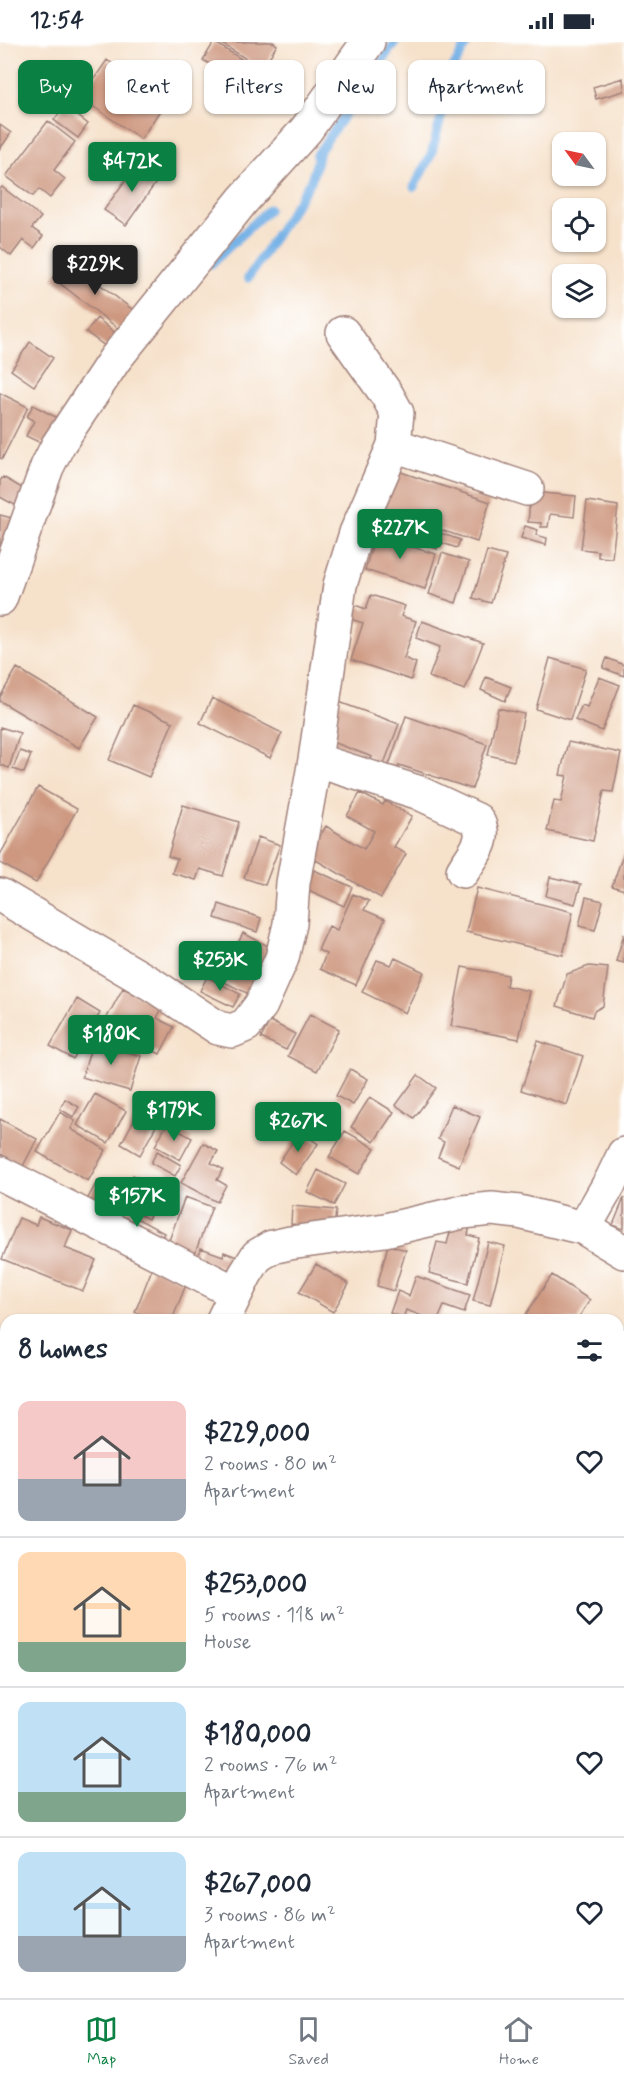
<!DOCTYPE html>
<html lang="en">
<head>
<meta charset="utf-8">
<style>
  :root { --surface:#fff; --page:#f2f2f3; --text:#1f2937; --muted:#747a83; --line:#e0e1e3; --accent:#0b8043 }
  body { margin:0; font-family:Mynerve,sans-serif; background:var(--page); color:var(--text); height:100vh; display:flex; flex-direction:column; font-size:22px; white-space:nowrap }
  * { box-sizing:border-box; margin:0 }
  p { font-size:20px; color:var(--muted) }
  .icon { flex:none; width:33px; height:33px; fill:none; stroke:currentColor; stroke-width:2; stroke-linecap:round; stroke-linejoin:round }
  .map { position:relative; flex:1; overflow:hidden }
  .sheet { position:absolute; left:0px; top:1272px; width:624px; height:684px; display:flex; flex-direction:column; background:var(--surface); border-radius:18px 18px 0 0; box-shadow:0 2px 4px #0004 }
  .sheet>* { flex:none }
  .banner { position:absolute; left:18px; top:18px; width:588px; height:54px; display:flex; gap:12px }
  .needle { width:39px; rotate:303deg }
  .controls { position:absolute; left:552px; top:90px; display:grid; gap:12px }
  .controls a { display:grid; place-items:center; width:54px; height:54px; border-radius:12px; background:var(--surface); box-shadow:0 2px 4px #0004; font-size:30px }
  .price { position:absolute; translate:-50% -51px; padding:0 14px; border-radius:6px; background:var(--accent); color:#fff; font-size:20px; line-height:39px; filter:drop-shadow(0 2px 3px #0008) }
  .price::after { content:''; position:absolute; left:50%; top:36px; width:18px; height:14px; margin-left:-9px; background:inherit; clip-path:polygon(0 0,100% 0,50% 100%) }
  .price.active { background:#222; color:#fff }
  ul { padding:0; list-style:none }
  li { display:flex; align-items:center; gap:18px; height:150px; padding:0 18px }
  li+li { border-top:2px solid var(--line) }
  li span { display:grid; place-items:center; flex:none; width:168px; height:120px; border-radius:12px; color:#555 }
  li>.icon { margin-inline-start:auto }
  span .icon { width:72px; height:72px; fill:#fffc; stroke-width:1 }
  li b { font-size:26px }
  h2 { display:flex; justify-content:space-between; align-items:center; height:72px; padding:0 18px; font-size:26px }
  .pill { padding:0 21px; border-radius:12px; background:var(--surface); box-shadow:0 2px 4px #0004; font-size:21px; line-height:54px }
  .pill.active { background:var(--accent); color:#fff }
  .status { display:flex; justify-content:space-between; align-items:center; height:42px; padding:0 30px; background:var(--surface); direction:ltr }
  .status svg { height:16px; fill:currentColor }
  .tab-bar { display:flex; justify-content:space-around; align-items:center; height:84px; border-top:2px solid var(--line); background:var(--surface); font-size:16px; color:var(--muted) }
  .tab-bar a { display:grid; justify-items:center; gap:3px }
  .tab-bar .active { color:var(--accent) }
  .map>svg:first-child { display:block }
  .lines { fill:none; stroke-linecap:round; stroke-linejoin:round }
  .stream { stroke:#74b1e6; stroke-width:9 }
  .building { fill:#ce9880 }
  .minor-casing { stroke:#a0807a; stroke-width:36 }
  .major-casing { stroke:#a0807a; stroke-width:36 }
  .minor { stroke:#fff; stroke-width:33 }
  .major { stroke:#fbbb8c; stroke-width:33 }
</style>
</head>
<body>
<div class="status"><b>12:54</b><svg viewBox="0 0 49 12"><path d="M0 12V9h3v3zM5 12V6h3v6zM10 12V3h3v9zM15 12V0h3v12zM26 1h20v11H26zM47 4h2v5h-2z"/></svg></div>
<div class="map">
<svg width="624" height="1956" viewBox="0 0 624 1956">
  <rect width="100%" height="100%" fill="#fff"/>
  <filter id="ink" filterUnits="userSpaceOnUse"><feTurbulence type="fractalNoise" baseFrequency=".0167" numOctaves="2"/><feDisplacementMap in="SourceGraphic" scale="12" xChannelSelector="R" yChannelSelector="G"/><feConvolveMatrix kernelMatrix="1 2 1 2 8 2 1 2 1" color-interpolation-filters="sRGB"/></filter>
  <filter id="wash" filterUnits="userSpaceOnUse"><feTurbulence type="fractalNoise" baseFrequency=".008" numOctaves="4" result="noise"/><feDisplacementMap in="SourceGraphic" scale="24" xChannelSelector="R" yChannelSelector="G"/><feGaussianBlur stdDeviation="1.35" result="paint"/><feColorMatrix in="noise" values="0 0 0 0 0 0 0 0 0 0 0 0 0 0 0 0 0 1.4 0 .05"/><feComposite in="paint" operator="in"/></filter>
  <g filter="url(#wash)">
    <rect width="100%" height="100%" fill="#f6e1ca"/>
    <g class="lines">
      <path class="stream" d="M316 114 395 0
        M414 145 431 113 442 72 450 31 468 0
        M211 222 269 167
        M248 236 311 139 320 109"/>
    </g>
    <g id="blocks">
      <path class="building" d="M214 0 262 30 249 48 203 18Z
        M219 0H273L277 3 262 27Z
        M107 18 124 30 122 33 133 40 143 25 167 41 153 61 161 67 141 97 81 56Z
        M623 36 624 49 596 57 593 45Z
        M65 64 88 82 78 96 54 78Z
        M48 79 75 100 54 128 65 137 50 156 39 147 33 154 6 134Z
        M0 83 11 91 0 107Z
        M139 119 160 135 126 183 104 168Z
        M2 145 41 175 32 186 43 194 34 206 23 198 11 214 0 205V147Z
        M67 217 138 272 124 291 53 236Z
        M97 276 119 294 109 307 86 290Z
        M30 300 53 316 34 344 11 328Z
        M0 351 28 365 2 417 0 416Z
        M33 363 63 379 49 405 26 394 34 379 27 375Z
        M395 428 490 460 477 500 381 468Z
        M3 435 34 453 26 469 0 455V439Z
        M531 450 576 454 574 475 550 472 548 485H541V481L528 480Z
        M587 459 618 464 612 516 598 515V509L581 507Z
        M0 473 20 478 12 507 0 504Z
        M525 484 538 488 536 493 547 496 546 503 521 496Z
        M424 485 460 498 457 506 439 500 437 507 419 501Z
        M388 487 411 495 408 504 436 512 425 547 365 528 375 494 385 497Z
        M487 509 506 514 491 561 473 556Z
        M442 511 469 520 456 561 429 552Z
        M371 553 405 564 401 574 416 579 404 616 416 621 411 638 351 618 363 581 347 576 352 562 366 567Z
        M422 579 483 601 465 648 429 635 440 605 416 596Z
        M550 616 586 627 570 678 536 667Z
        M607 616 624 623V634L603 626Z
        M17 626 98 675 79 706 0 659V655Z
        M486 635 511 645 505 659 481 648Z
        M599 635 620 643 602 689 575 678 582 663 587 665Z
        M212 656 282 691 270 716 200 681Z
        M339 660 399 682 382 727 369 722 372 715 325 697Z
        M133 663 173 680 149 735 109 718Z
        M498 666 524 672 514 719 488 713Z
        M406 674 487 702 472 747 399 723 396 732 387 729Z
        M0 685 20 691 9 726 0 723Z
        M568 700 621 711 613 750 604 749 593 799 547 789 554 759 561 760 567 734 560 733Z
        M20 709 31 713 24 731 13 727Z
        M38 745 77 767 36 841 0 821V813Z
        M360 751 383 763 385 759 412 774 394 805 406 812 381 856 309 814 326 784 364 807 374 789 347 774Z
        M183 763 239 780 223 834 200 827 196 838 172 831 177 817 168 814Z
        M258 795 280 803 265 843 244 836Z
        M624 810V848L612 844Z
        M314 828 352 845 344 864 306 847Z
        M550 835 581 842 575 862 546 854Z
        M477 846 573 870 563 913 466 890Z
        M353 852 369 859 364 868 385 877 356 943 320 927 326 912 318 908 329 884 337 888Z
        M586 855 603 859 595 888 579 884Z
        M219 862 261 876 257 890 215 876Z
        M243 891 276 908 253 954 220 938Z
        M624 892V921L616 919Z
        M395 916 424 930 405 971 362 950 377 918 391 923Z
        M589 924 608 926 603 964 594 969 592 975 557 964 567 932Z
        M462 925 508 933 506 944 529 949 519 997 451 984Z
        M207 935 240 952 233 965 200 949Z
        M123 946 162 966 157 976 174 985 160 1012 144 1004 140 1011 99 990Z
        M77 957 100 971 73 1017 50 1004Z
        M310 972 339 987 317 1029 288 1014Z
        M270 979 295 992 286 1008 261 996Z
        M93 999 141 1014 130 1049 82 1035Z
        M538 999 583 1014 567 1063 521 1048Z
        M350 1027 368 1037 353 1063 336 1054Z
        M418 1033 436 1046 414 1076 396 1063Z
        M95 1052 126 1069 108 1101 77 1083Z
        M370 1055 394 1070 374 1100 351 1085Z
        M65 1057 79 1065 73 1075 60 1067Z
        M452 1063 480 1075 459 1124 438 1115 444 1100 438 1097Z
        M141 1065 161 1075 140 1113 121 1102Z
        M60 1070 75 1079 71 1087 106 1108 88 1139 37 1110Z
        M0 1077 37 1097 23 1124 0 1112Z
        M167 1082 192 1096 180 1118 155 1104Z
        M300 1089 318 1102 296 1133 279 1120Z
        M345 1089 375 1106 359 1132 329 1115Z
        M203 1101 218 1109 211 1121 223 1127 217 1138 226 1143 217 1160 181 1141Z
        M157 1109 181 1123 175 1134 151 1121Z
        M318 1128 345 1142 334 1163 307 1150Z
        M133 1133 163 1149 148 1177 118 1161Z
        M98 1138 120 1150 106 1178 83 1165Z
        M185 1155 212 1165 194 1214 167 1204Z
        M624 1156V1187L613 1183Z
        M292 1164 336 1168 334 1186 291 1182Z
        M118 1166 164 1191 156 1206 110 1181Z
        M39 1175 72 1188 65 1206 96 1218 83 1249 2 1217 19 1176 36 1183Z
        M453 1179 470 1183 468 1193 479 1196 468 1241 429 1231 437 1200 447 1202Z
        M488 1200 505 1204 490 1263 473 1259Z
        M388 1203 406 1208 394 1249 377 1244Z
        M201 1206 223 1214 224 1210 237 1215 232 1229 198 1216Z
        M316 1222 349 1242 333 1270 299 1250Z
        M152 1227 187 1240 172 1278H154L135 1270Z
        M552 1233 590 1258 577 1278H522Z
        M416 1234 470 1253 464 1271 444 1264 438 1278H433L406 1268 403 1276 390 1271 398 1249 409 1254Z
        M0 1300 6 1304V1339L0 1348Z
        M624 1402V1457L618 1454V1413Z
        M0 1414 6 1419V1453L0 1448Z
        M0 1453 6 1459V1472L0 1479Z
        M618 1458 624 1461V1493L618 1490Z
        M6 1504V1523L0 1519V1511Z
        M624 1545V1587L618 1596V1554Z
        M618 1655 624 1660V1666L618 1674Z
        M6 1680V1716L0 1713V1691Z
        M0 1720 6 1723V1733L0 1745Z
        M624 1728V1829L618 1831V1739Z
        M0 1772 6 1775V1797L0 1794Z
        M6 1810V1844L0 1841V1822Z
        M618 1886 624 1892V1949L618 1943Z
        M46 1950H69L64 1956H54Z
        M104 1950H122L124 1951 122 1956H108L103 1953Z
        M547 1950H613L608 1956H541Z"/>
    </g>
  </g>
  <g filter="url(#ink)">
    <use href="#blocks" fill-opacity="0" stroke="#a0807a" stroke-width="1.5"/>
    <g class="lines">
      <defs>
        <path id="minor" d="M394 403 527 447
          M0 557 47 425 58 403 115 317 243 158 306 88 368 0
          M315 718 417 750 477 778C489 797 473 812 463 829
          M0 853 153 943 218 986 232 989 246 983 261 963 282 916 290 882 293 841 315 718 340 543 356 491 394 403 397 371 387 353 343 291
          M624 1112 612 1137 584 1186 624 1210
          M0 1131 236 1251
          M223 1278 245 1233 257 1214 272 1205 290 1201 385 1188 463 1170 492 1167 519 1170 584 1186
          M618 1313 624 1303
          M618 1713 624 1704
          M618 1844 624 1837
          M0 1892 6 1876
          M366 1950 372 1956
          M315 1956 321 1950
          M515 1956 521 1950"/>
        <path id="major" d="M0 1582 6 1587
          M419 1950 426 1956"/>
      </defs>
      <use href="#minor" class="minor-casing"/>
      <use href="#major" class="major-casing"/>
      <use href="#minor" class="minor"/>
      <use href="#major" class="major"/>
    </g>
  </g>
</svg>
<div class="controls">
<a><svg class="needle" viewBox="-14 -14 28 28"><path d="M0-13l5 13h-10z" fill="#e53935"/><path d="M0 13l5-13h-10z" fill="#747a83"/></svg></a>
<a><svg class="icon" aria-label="locate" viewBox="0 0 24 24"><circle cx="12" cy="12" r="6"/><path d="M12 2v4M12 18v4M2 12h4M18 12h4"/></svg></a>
<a><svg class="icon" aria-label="layers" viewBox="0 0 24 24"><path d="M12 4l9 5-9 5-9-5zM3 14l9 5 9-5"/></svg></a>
</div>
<b class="price" style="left:132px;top:151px">$472K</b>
<b class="price active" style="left:95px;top:254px">$229K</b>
<b class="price" style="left:400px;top:518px">$227K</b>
<b class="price" style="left:220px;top:950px">$253K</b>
<b class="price" style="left:111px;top:1024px">$180K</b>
<b class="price" style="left:174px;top:1100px">$179K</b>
<b class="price" style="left:298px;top:1111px">$267K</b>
<b class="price" style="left:137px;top:1186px">$157K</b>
<div class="banner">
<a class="pill active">Buy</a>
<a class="pill">Rent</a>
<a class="pill">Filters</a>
<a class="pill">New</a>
<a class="pill">Apartment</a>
</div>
<section class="sheet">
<h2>8 homes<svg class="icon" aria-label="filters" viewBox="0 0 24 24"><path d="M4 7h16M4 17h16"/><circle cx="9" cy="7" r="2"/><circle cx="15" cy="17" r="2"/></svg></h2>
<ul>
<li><span style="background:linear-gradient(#f6c9c9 65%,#9aa5b1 0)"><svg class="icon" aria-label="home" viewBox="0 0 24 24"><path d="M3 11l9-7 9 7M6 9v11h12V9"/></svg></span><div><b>$229,000</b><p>2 rooms · 80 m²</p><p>Apartment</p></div><svg class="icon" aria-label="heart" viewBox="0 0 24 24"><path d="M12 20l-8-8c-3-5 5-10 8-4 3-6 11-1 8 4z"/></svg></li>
<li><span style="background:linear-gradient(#ffd9b3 75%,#7fa58c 0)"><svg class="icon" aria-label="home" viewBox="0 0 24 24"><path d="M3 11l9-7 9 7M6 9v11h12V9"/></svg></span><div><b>$253,000</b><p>5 rooms · 118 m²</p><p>House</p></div><svg class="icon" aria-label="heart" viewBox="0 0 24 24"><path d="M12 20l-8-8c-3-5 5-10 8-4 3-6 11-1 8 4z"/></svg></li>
<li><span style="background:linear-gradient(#bfe0f5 75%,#7fa58c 0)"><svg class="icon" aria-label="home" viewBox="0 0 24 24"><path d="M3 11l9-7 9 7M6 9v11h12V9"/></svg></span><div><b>$180,000</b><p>2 rooms · 76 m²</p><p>Apartment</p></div><svg class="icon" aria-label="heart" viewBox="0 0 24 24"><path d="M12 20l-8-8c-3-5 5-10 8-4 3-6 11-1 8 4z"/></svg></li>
<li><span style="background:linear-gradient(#bfe0f5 70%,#9aa5b1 0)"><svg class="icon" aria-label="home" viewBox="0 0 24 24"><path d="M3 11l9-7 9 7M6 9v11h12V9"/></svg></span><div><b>$267,000</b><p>3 rooms · 86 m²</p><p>Apartment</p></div><svg class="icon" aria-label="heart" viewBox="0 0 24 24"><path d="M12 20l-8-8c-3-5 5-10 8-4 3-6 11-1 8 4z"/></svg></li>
</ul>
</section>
</div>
<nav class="tab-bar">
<a class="active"><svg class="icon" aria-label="map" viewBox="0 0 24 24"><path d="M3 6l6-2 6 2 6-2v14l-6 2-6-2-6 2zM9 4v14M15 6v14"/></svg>Map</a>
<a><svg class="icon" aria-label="saved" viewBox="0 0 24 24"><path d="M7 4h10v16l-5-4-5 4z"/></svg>Saved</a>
<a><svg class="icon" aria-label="home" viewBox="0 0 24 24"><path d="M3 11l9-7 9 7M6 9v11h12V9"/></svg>Home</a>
</nav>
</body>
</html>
